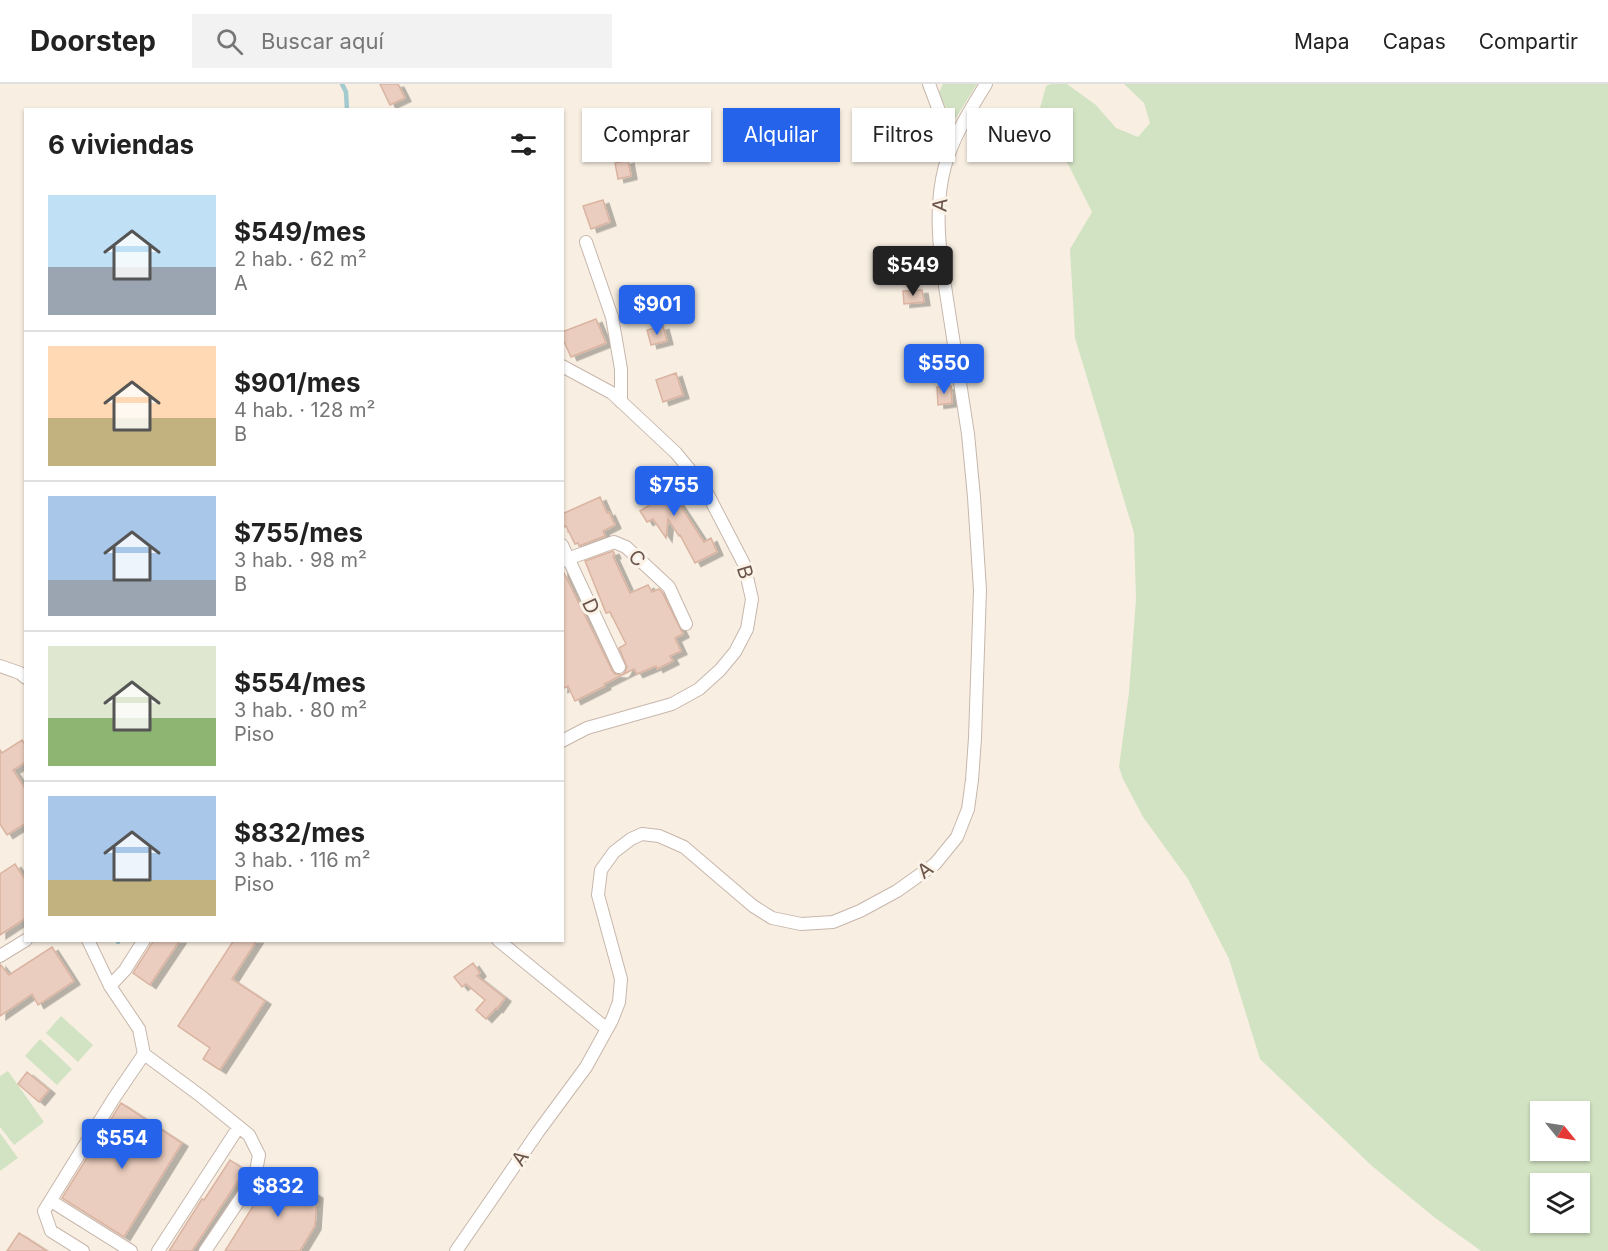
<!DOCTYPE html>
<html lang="es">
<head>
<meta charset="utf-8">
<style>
  :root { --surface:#fff; --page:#f2f2f2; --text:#222; --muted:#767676; --line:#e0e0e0; --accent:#2563eb }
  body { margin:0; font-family:Inter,sans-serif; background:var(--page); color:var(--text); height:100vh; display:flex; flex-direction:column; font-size:22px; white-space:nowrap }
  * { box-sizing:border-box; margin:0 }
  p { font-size:20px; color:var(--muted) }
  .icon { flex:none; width:33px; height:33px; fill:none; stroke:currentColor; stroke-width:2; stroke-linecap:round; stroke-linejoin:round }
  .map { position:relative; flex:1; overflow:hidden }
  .details { position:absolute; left:24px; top:24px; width:540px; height:834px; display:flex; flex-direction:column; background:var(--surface); border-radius:0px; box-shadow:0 2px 4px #0004 }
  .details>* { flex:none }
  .hud { position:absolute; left:582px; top:24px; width:570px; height:54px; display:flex; gap:12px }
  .needle { width:39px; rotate:120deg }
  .buttons { position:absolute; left:1530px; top:1017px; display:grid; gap:12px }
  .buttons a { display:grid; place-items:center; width:60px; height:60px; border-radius:0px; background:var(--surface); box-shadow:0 2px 4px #0004; font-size:30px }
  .price { position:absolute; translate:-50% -51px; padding:0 14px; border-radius:6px; background:var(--accent); color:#fff; font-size:20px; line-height:39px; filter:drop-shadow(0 2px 3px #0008) }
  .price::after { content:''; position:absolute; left:50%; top:36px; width:18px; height:14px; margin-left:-9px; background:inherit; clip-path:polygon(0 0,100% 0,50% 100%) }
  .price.active { background:#222; color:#fff }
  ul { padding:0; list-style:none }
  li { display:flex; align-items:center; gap:18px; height:150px; padding:0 24px }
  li+li { border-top:2px solid var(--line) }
  li span { display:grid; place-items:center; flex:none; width:168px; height:120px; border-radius:0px; color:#555 }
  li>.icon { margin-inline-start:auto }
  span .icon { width:72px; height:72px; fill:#fffc; stroke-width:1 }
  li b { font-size:26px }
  h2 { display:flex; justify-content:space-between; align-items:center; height:72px; padding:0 24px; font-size:26px }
  .pill { padding:0 21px; border-radius:0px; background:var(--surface); box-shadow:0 2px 4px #0004; font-size:21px; line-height:54px }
  .pill.active { background:var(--accent); color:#fff }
  header { display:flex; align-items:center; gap:36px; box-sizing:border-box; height:84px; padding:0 30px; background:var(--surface); border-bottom:2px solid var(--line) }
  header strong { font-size:28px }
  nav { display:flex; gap:33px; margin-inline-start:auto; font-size:21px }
  .search { width:420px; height:54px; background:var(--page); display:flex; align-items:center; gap:15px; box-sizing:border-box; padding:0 21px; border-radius:0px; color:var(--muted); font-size:22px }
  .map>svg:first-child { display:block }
  .green { fill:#d2e3c3; fill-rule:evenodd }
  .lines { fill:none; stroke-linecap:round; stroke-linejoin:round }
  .stream { stroke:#a2cacf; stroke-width:4.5 }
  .building { fill:#eacdbe; stroke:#dab3a1; stroke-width:1.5; filter:url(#shadow) }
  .minor-casing { stroke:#c7b6ab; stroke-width:14 }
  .minor { stroke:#fff; stroke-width:12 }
  .labels { text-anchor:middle; stroke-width:6; stroke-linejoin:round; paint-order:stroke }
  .street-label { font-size:20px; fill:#6c564c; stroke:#fcf3e8 }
</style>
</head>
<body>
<header>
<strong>Doorstep</strong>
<div class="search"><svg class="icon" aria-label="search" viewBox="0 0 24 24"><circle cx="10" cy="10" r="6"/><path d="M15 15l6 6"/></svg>Buscar aquí</div>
<nav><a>Mapa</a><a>Capas</a><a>Compartir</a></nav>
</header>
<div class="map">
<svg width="1608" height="1167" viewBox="0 0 1608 1167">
  <defs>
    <filter id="shadow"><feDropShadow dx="6" dy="3.5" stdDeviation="0" flood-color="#0004"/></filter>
  </defs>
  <rect width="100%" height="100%" fill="#f8efe2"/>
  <path class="green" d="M943 0H977L954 37 938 10Z
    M1051 0H1067L1096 21 1116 44 1138 53 1150 39 1144 19 1124 0H1608V1167H1481L1434 1133 1372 1082 1260 975 1229 875 1188 795 1143 733 1123 695 1119 683 1129 608 1136 515 1134 449 1075 254 1070 165 1092 128 1040 24 1046 2ZM1540 1028H1580V1066H1540ZM1540 1100H1580V1138H1540Z
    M61 932 93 961 78 978 46 949Z
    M40 955 72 985 57 1001 25 972Z
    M8 987 44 1038 14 1061 0 1043V992Z
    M0 1049 18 1074 0 1087Z"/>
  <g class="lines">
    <path class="stream" d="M342 0 346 8 347 26
      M118 858V856"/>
  </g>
  <path class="building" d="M380 0H398L405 14 390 21Z
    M628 76 631 92 618 95 615 79Z
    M603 116 610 138 591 145 583 122Z
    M922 206 924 218 904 220 903 207Z
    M596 235 606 259 571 273 562 253V248Z
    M663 242 667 257 651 261 647 246Z
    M676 289 683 311 663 318 656 296Z
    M951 302 952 319 938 321 937 303Z
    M655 383 704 458 711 454 717 468 695 479 680 451 679 452 668 435 666 454 653 435 647 438 640 427 656 417 640 393Z
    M600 413 607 429 609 428 615 441 603 447 605 452 579 462 578 459 575 460 566 442 562 444V430Z
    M613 467 615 471 613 472 630 509 648 501 652 508 659 505 662 508 683 550 675 554 681 567 670 572 673 577 657 585 656 582 637 590 634 585 604 600 605 602 575 617 568 602 562 605V485L612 586 615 590 622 591 625 588 627 583 619 564 626 560 610 528 606 529 585 477Z
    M22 656 26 662V678L13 686 26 706V739L7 751 0 740V666L2 669Z
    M15 780 26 797V834L0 851V790Z
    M154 856H180L150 901 133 889Z
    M234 856H257L232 895 265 917 220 986 203 975 210 964 178 942Z
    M52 863 74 897 38 921 32 910 0 932V880L9 891Z
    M473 879 480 889 477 892 505 914 497 925 496 924 486 935 476 926 485 916 466 900 462 903 454 893Z
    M27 988 49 1006 39 1018 18 1000Z
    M121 1019 182 1059 124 1153 62 1114Z
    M230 1076 245 1086 192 1167H169L202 1115 204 1116Z
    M277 1084 317 1111 315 1142 300 1167H225Z
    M19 1149 47 1167H7Z"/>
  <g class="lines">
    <defs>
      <path id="minor" d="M929 0 941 32 956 53
        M586 158 612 233 621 285V318
        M562 282 612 309 676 369 704 403 744 480 752 515 747 545 735 568 720 586 699 605 672 620 587 644 562 657
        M562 461 619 583
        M562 477 614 458 626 463 669 503 686 540
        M0 582 20 589 26 594
        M88 856 110 902 139 945 144 970 202 1013 249 1051 259 1071 255 1093 205 1167
        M498 856 607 945
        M0 872 26 856
        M110 902 125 886 144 856
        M51 1117 131 1167
        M83 1167 51 1147 44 1127 114 1014 144 970
        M158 1167 238 1044
        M456 1167 538 1048 586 983 612 936 619 918 621 895 598 811 601 786 614 768 631 755 642 750 659 752 684 763 753 822 772 834 801 840 833 838 860 827 897 807 935 780 957 753 968 725 972 696 975 654 980 506 974 413 968 350 942 183C938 150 936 115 945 82 953 53 970 26 986 0"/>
    </defs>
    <use href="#minor" class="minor-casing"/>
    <use href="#minor" class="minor"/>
  </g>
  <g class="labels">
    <g class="street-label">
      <text transform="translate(940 121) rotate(-85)" y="7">A</text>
      <text transform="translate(637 474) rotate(43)" y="7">C</text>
      <text transform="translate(745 488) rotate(73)" y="7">B</text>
      <text transform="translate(591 522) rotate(65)" y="7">D</text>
      <text transform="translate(925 786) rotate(-37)" y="7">A</text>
      <text transform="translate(520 1074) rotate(-55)" y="7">A</text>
    </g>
  </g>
</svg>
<div class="buttons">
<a><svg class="needle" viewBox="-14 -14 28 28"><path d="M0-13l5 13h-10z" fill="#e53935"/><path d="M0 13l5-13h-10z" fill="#767676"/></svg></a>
<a><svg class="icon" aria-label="layers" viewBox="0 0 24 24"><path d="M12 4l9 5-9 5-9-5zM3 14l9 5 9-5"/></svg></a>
</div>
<b class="price active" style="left:913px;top:213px">$549</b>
<b class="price" style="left:657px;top:252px">$901</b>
<b class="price" style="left:944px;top:311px">$550</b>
<b class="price" style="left:674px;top:433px">$755</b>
<b class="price" style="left:122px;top:1086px">$554</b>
<b class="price" style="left:278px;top:1134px">$832</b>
<div class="hud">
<a class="pill">Comprar</a>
<a class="pill active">Alquilar</a>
<a class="pill">Filtros</a>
<a class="pill">Nuevo</a>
</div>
<section class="details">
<h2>6 viviendas<svg class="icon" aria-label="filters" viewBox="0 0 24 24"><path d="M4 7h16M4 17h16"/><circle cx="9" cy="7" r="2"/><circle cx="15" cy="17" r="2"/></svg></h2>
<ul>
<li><span style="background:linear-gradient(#bfe0f5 60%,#9aa5b1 0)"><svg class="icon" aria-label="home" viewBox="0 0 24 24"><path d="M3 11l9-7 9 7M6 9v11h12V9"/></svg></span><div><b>$549/mes</b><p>2 hab. · 62 m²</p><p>A</p></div></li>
<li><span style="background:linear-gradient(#ffd9b3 60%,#c2b280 0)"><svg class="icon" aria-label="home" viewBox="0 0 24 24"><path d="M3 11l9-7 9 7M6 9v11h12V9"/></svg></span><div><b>$901/mes</b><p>4 hab. · 128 m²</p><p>B</p></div></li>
<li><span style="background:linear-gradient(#a9c7e8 70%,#9aa5b1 0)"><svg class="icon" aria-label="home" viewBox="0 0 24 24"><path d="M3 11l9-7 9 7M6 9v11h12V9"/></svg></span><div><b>$755/mes</b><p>3 hab. · 98 m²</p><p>B</p></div></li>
<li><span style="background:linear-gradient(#dfe7d0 60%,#8fb573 0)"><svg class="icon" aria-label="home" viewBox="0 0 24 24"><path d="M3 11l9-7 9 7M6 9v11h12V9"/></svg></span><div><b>$554/mes</b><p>3 hab. · 80 m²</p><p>Piso</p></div></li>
<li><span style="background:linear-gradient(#a9c7e8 70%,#c2b280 0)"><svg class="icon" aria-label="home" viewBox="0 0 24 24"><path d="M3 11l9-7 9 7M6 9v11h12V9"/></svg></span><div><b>$832/mes</b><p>3 hab. · 116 m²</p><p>Piso</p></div></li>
</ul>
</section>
</div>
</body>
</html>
